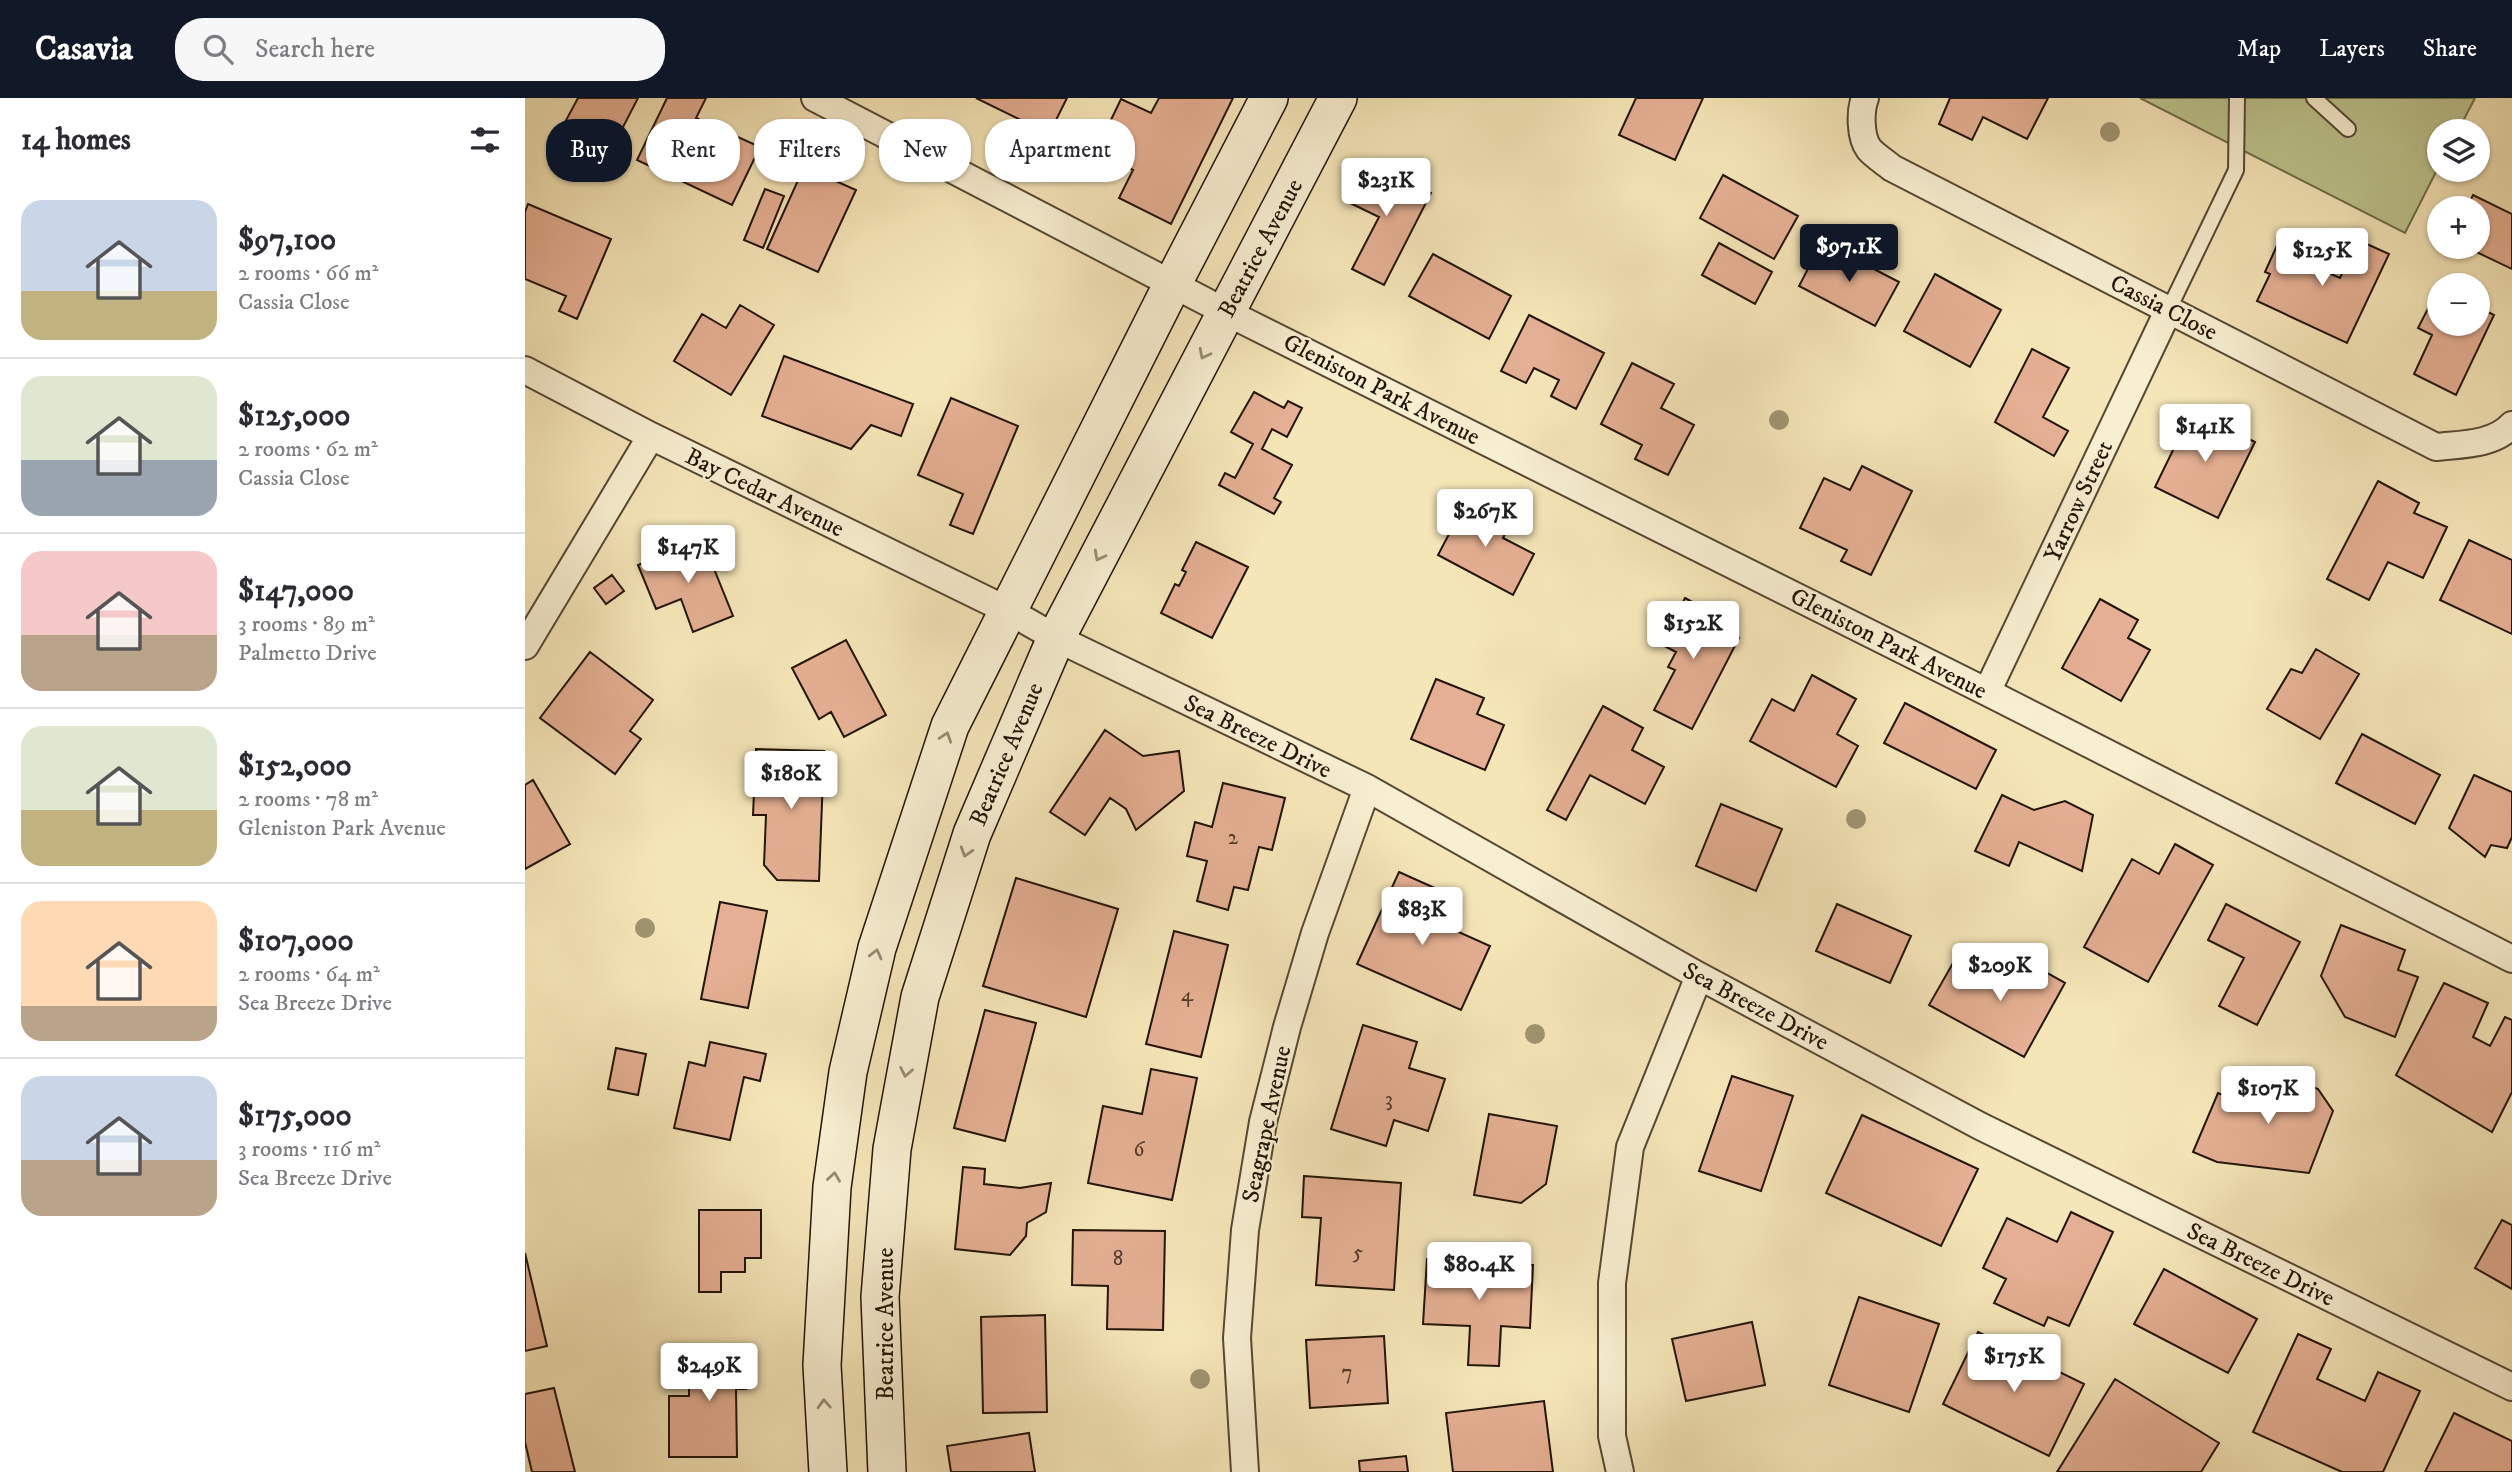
<!DOCTYPE html>
<html lang="en">
<head>
<meta charset="utf-8">
<style>
  :root { --surface:#fff; --page:#f7f7f7; --text:#2b2b33; --muted:#7c7c81; --line:#e1e1e2; --accent:#111827 }
  body { margin:0; font-family:"IM FELL DW Pica",serif; background:var(--page); color:var(--text); height:100vh; display:flex; flex-direction:column; font-size:26px; white-space:nowrap }
  * { box-sizing:border-box; margin:0 }
  p { font-size:23px; color:var(--muted) }
  .icon { flex:none; width:38px; height:38px; fill:none; stroke:currentColor; stroke-width:2; stroke-linecap:round; stroke-linejoin:round }
  .map { position:relative; flex:1; overflow:hidden }
  .side { display:flex; flex-direction:column; background:var(--surface); width:525px }
  .side>* { flex:none }
  .guide { position:absolute; left:21px; top:21px; width:665px; height:63px; display:flex; gap:14px }
  .fabs { position:absolute; left:1902px; top:21px; display:grid; gap:14px }
  .fabs a { display:grid; place-items:center; width:63px; height:63px; border-radius:50%; background:var(--surface); box-shadow:0 2px 5px #0004; font-size:35px }
  .price { position:absolute; translate:-50% -60px; padding:0 16px; border-radius:7px; background:#fff; color:#222; font-size:23px; line-height:46px; filter:drop-shadow(0 2px 4px #0008) }
  .price::after { content:''; position:absolute; left:50%; top:42px; width:21px; height:16px; margin-left:-10px; background:inherit; clip-path:polygon(0 0,100% 0,50% 100%) }
  .price.current { background:var(--accent); color:#fff }
  ul { padding:0; list-style:none }
  li { display:flex; align-items:center; gap:21px; height:175px; padding:0 21px }
  li+li { border-top:2px solid var(--line) }
  li span { display:grid; place-items:center; flex:none; width:196px; height:140px; border-radius:21px; color:#555 }
  li>.icon { margin-inline-start:auto }
  span .icon { width:84px; height:84px; fill:#fffc; stroke-width:1 }
  li b { font-size:30px }
  h2 { display:flex; justify-content:space-between; align-items:center; height:84px; padding:0 21px; font-size:30px }
  .chip { padding:0 24px; border-radius:28px; background:var(--surface); box-shadow:0 2px 5px #0004; font-size:24px; line-height:63px }
  .chip.current { background:var(--accent); color:#fff }
  header { display:flex; align-items:center; gap:42px; box-sizing:border-box; height:98px; padding:0 35px; background:var(--accent); color:#fff }
  header strong { font-size:33px }
  nav { display:flex; gap:38px; margin-inline-start:auto; font-size:24px }
  .search { width:490px; height:63px; background:var(--page); display:flex; align-items:center; gap:18px; box-sizing:border-box; padding:0 24px; border-radius:28px; color:var(--muted); font-size:26px }
  main { display:flex; flex:1; min-height:0 }
  .map>svg:first-child { display:block }
  .park { fill:#bdc48e; stroke:#6f6c4a; stroke-width:2 }
  .building { fill:#e4af92; stroke:#211407; stroke-width:2 }
  .lines { fill:none; stroke-linecap:round; stroke-linejoin:round }
  .lane-casing { stroke:#564833; stroke-width:18 }
  .street-casing { stroke:#564833; stroke-width:30 }
  .secondary-casing { stroke:#211407; stroke-width:40 }
  .lane { stroke:#f8efd1; stroke-width:14 }
  .street { stroke:#f8efd1; stroke-width:26 }
  .secondary { stroke:#f8efd1; stroke-width:37 }
  .tree { fill:#9f9570 }
  .oneway { stroke:#978c76 }
  .labels { text-anchor:middle; stroke-width:5; stroke-linejoin:round; paint-order:stroke }
  .number-label { font-size:21px; fill:#523b2a }
  .street-label { font-size:24px; fill:#211407; stroke:#f8efd1 }
</style>
</head>
<body>
<header>
<strong>Casavia</strong>
<div class="search"><svg class="icon" aria-label="search" viewBox="0 0 24 24"><circle cx="10" cy="10" r="6"/><path d="M15 15l6 6"/></svg>Search here</div>
<nav><a>Map</a><a>Layers</a><a>Share</a></nav>
</header>
<main>
<section class="side">
<h2>14 homes<svg class="icon" aria-label="filters" viewBox="0 0 24 24"><path d="M4 7h16M4 17h16"/><circle cx="9" cy="7" r="2"/><circle cx="15" cy="17" r="2"/></svg></h2>
<ul>
<li><span style="background:linear-gradient(#c9d6e8 65%,#c2b280 0)"><svg class="icon" aria-label="home" viewBox="0 0 24 24"><path d="M3 11l9-7 9 7M6 9v11h12V9"/></svg></span><div><b>$97,100</b><p>2 rooms · 66 m²</p><p>Cassia Close</p></div></li>
<li><span style="background:linear-gradient(#dfe7d0 60%,#9aa5b1 0)"><svg class="icon" aria-label="home" viewBox="0 0 24 24"><path d="M3 11l9-7 9 7M6 9v11h12V9"/></svg></span><div><b>$125,000</b><p>2 rooms · 62 m²</p><p>Cassia Close</p></div></li>
<li><span style="background:linear-gradient(#f6c9c9 60%,#b9a48a 0)"><svg class="icon" aria-label="home" viewBox="0 0 24 24"><path d="M3 11l9-7 9 7M6 9v11h12V9"/></svg></span><div><b>$147,000</b><p>3 rooms · 89 m²</p><p>Palmetto Drive</p></div></li>
<li><span style="background:linear-gradient(#dfe7d0 60%,#c2b280 0)"><svg class="icon" aria-label="home" viewBox="0 0 24 24"><path d="M3 11l9-7 9 7M6 9v11h12V9"/></svg></span><div><b>$152,000</b><p>2 rooms · 78 m²</p><p>Gleniston Park Avenue</p></div></li>
<li><span style="background:linear-gradient(#ffd9b3 75%,#b9a48a 0)"><svg class="icon" aria-label="home" viewBox="0 0 24 24"><path d="M3 11l9-7 9 7M6 9v11h12V9"/></svg></span><div><b>$107,000</b><p>2 rooms · 64 m²</p><p>Sea Breeze Drive</p></div></li>
<li><span style="background:linear-gradient(#c9d6e8 60%,#b9a48a 0)"><svg class="icon" aria-label="home" viewBox="0 0 24 24"><path d="M3 11l9-7 9 7M6 9v11h12V9"/></svg></span><div><b>$175,000</b><p>3 rooms · 116 m²</p><p>Sea Breeze Drive</p></div></li>
</ul>
</section>
<div class="map">
<svg width="1987" height="1374" viewBox="0 0 1987 1374">
  <rect width="100%" height="100%" fill="#f5e6b8"/>
  <filter id="stains"><feTurbulence type="fractalNoise" baseFrequency=".00286" numOctaves="4"/><feColorMatrix values="0 0 0 0 .2 0 0 0 0 .09 0 0 0 0 .02 0 0 0 .5 -.17"/></filter>
  <radialGradient id="worn" r=".72"><stop offset=".6" stop-color="#630" stop-opacity="0"/><stop offset="1" stop-color="#630" stop-opacity=".3"/></radialGradient>
  <path class="park" d="M1615 0H1950L1933 33H1914V68L1880 135Z"/>
  <path class="building" d="M53 0H113L80 64 32 39Z
    M142 0H181L171 20 235 49 207 107 112 62Z
    M451 0H542L524 36Z
    M634 0H708L646 126 594 100 608 72 571 53 596 1 626 15Z
    M1111 0H1178L1150 62 1094 37Z
    M1425 0H1523L1502 41 1458 19 1447 42 1414 26Z
    M842 62 906 95 859 187 827 171 854 119 821 103Z
    M279 69 331 92 293 174 242 151Z
    M1198 77 1273 118 1249 161 1175 120Z
    M240 91 259 98 238 150 219 142Z
    M1948 97 1987 116V171L1941 149H1953V110H1942Z
    M3 106 86 141 52 221 34 213 41 198 0 181V114Z
    M1833 142 1864 156 1822 245 1732 203 1745 176 1740 174 1754 143 1790 158 1786 167 1815 180Z
    M1297 144 1374 184 1350 228 1274 188Z
    M1194 145 1247 174 1230 206 1177 177Z
    M908 156 986 198 964 241 884 198Z
    M1410 176 1476 212 1445 269 1379 233Z
    M1911 195 1914 196V226H1953V209L1969 217 1931 297 1889 276 1907 237 1893 230Z
    M215 207 249 227 206 297 149 263 177 216 201 230Z
    M1004 217 1079 255 1051 311 1026 298 1034 282 1009 270 1001 285 976 273Z
    M1507 251 1544 270 1518 319 1543 333 1529 358 1470 324Z
    M259 258 388 306 376 338 346 327 326 351 237 318Z
    M1107 265 1149 286 1136 310 1169 327 1143 377 1110 361 1117 347 1076 326Z
    M729 294 759 310 763 303 777 310 762 339 747 331 737 351 767 367 749 400 756 404 749 416 694 387 700 375 710 380 728 346 706 334Z
    M426 300 493 328 448 436 425 427 438 396 393 377Z
    M1667 313 1730 344 1693 420 1630 389Z
    M1337 368 1387 393 1346 477 1316 463 1322 452 1275 430 1299 380 1325 392Z
    M1853 383 1894 405 1889 415 1922 429 1898 480 1863 464 1844 502 1802 481Z
    M943 400 968 414 959 430 967 434 970 429 981 434 978 440 1009 456 988 497 913 457Z
    M177 441 208 518 168 534 156 501 131 511 113 467Z
    M1944 442 1987 462V536L1915 502Z
    M671 444 723 469 687 540 636 515 650 486 654 488 661 474 657 472Z
    M87 477 99 493 81 506 69 490Z
    M1160 500 1200 522 1195 531 1214 540 1167 631 1129 612 1150 572 1143 569 1151 554 1130 543 1144 516 1150 519Z
    M1575 501 1613 522 1603 540 1625 552 1596 603 1537 570Z
    M321 542 361 617 319 639 306 614 294 621 267 570Z
    M1791 551 1834 576 1795 641 1742 611 1766 571 1777 575Z
    M65 554 128 602 105 633 116 641 90 676 15 620Z
    M1287 577 1331 601 1312 636 1333 648 1311 689 1225 643 1247 601 1269 613Z
    M911 581 959 600 952 616 979 627 960 672 886 641Z
    M1380 605 1471 652 1451 691 1359 645Z
    M1078 608 1118 630 1107 652 1139 669 1120 706 1065 677 1041 722 1022 712Z
    M580 632 618 658 654 653 659 693 611 732 601 711 585 700 560 737 525 714Z
    M1837 636 1915 677 1890 726 1811 685Z
    M231 651 299 653 294 783 252 782 239 767 241 717H228Z
    M1949 677 1987 694V739L1982 750 1966 747 1960 759 1924 730Z
    M8 682 45 746 0 771V687Z
    M698 685 760 700 747 752 734 749 723 792 709 789 703 812 672 803 682 763 662 758 670 724 687 729Z
    M1477 697 1509 712 1540 703 1568 717 1557 773 1494 744 1484 768 1450 753Z
    M1196 706 1257 731 1231 793 1171 768Z
    M1650 746 1688 767 1623 884 1559 849 1607 761 1634 776Z
    M874 774 912 791 900 819 965 848 936 912 832 866Z
    M491 780 593 811 561 919 458 888Z
    M195 804 242 813 223 910 176 901Z
    M1312 806 1386 838 1365 885 1291 853Z
    M1701 806 1775 844 1732 927 1694 908 1719 860 1683 842Z
    M1816 827 1880 852 1873 872 1893 879 1870 939 1820 919 1796 878Z
    M649 833 703 847 676 959 621 946Z
    M1490 857 1540 885 1499 959 1404 907 1428 865 1480 894Z
    M1919 885 1963 905 1948 939 1965 948 1980 919 1987 922V994L1967 1034 1871 977Z
    M460 912 511 925 480 1043 429 1030Z
    M838 927 892 944 884 970 920 981 903 1033 869 1022 861 1048 806 1031Z
    M185 944 241 956 235 983 219 979 205 1042 149 1030 164 964 180 968Z
    M91 950 121 956 113 997 83 991Z
    M1741 969 1793 991 1808 1013 1784 1075 1692 1064 1668 1054 1693 995 1724 1008Z
    M626 971 672 980 647 1102 563 1085 578 1008 617 1016Z
    M1207 978 1268 998 1236 1093 1174 1073Z
    M964 1016 1032 1028 1021 1086 996 1105 949 1097Z
    M1337 1017 1453 1071 1416 1148 1301 1095Z
    M438 1069 460 1071 459 1086 495 1090 526 1085 521 1114 502 1125 501 1138 485 1157 430 1151Z
    M779 1078 876 1085 869 1192 791 1187 796 1120 777 1119Z
    M174 1112H236V1160H220V1174H196V1194H174Z
    M1546 1114 1588 1134 1544 1228 1523 1219 1519 1228 1469 1205 1481 1181 1458 1170 1482 1120 1532 1144Z
    M1977 1122 1987 1127V1191L1950 1170Z
    M548 1132 640 1133 638 1232 582 1231 583 1188 547 1187Z
    M0 1155 22 1248 0 1253Z
    M902 1161 1008 1167 1005 1230 976 1228 974 1268 943 1267 945 1228 898 1226Z
    M1639 1171 1732 1221 1703 1275 1609 1226Z
    M1334 1199 1414 1226 1384 1314 1304 1287Z
    M520 1217 522 1314 458 1315 456 1219Z
    M1227 1224 1240 1287 1161 1303 1147 1241Z
    M1453 1234 1559 1286 1524 1358 1418 1306Z
    M1773 1236 1806 1251 1792 1281 1840 1303 1853 1274 1895 1293 1858 1374H1817L1728 1334Z
    M859 1238 863 1305 785 1310 781 1242Z
    M221 1246V1291H211L212 1359H144V1298H164V1247Z
    M1590 1281 1694 1345 1676 1374H1532Z
    M29 1290 50 1374H7L0 1344V1296Z
    M1019 1303 1028 1374H928L921 1315Z
    M1929 1315 1987 1343V1374H1900Z
    M504 1335 510 1374H426L422 1348Z
    M881 1358 883 1374H835L834 1363Z"/>
  <g class="lines">
    <defs>
      <path id="lane" d="M1789 0 1823 31
        M1644 211 1711 72 1712 0"/>
      <path id="street" d="M290 0 701 214 1462 594 1987 861
        M1340 0C1335 13 1335 39 1344 51 1350 58 1360 64 1367 70L1911 349C1938 346 1968 347 1987 327
        M0 272 126 338 482 512 531 540 842 690 1174 878 1455 1028 1987 1289
        M0 548 126 338
        M1462 594 1644 211
        M720 1374 712 1240 720 1132 738 1024 762 929 790 835 842 690
        M1095 1374 1087 1338V1185L1105 1049 1174 878"/>
      <path id="secondary" d="M303 1374 297 1267 307 1089 323 974 352 850 425 628 648 185 744 0
        M362 1374 355 1199 367 1051 395 899 447 736 531 540 813 0"/>
    </defs>
    <use href="#lane" class="lane-casing"/>
    <use href="#street" class="street-casing"/>
    <use href="#secondary" class="secondary-casing"/>
    <use href="#lane" class="lane"/>
    <use href="#street" class="street"/>
    <use href="#secondary" class="secondary"/>
  </g>
  <g class="tree">
    <circle cx="1585" cy="34" r="10"/>
    <circle cx="1254" cy="322" r="10"/>
    <circle cx="1331" cy="721" r="10"/>
    <circle cx="120" cy="830" r="10"/>
    <circle cx="1010" cy="936" r="10"/>
    <circle cx="675" cy="1281" r="10"/>
  </g>
  <defs><path id="oneway-chevron" d="M-2-3.5L2.5 0L-2 3.5" fill="none" stroke-width="1.6" stroke-linecap="round" stroke-linejoin="round" transform="scale(1.75)"/></defs>
  <g class="oneway">
    <use href="#oneway-chevron" transform="translate(679 256) rotate(117)"/>
    <use href="#oneway-chevron" transform="translate(574 458) rotate(118)"/>
    <use href="#oneway-chevron" transform="translate(421 639) rotate(-72)"/>
    <use href="#oneway-chevron" transform="translate(441 754) rotate(107)"/>
    <use href="#oneway-chevron" transform="translate(351 856) rotate(-76)"/>
    <use href="#oneway-chevron" transform="translate(381 974) rotate(101)"/>
    <use href="#oneway-chevron" transform="translate(309 1079) rotate(-82)"/>
    <use href="#oneway-chevron" transform="translate(299 1306) rotate(-93)"/>
  </g>
  <g class="labels">
    <g class="number-label">
      <text x="708" y="746">2</text>
      <text x="662" y="903">4</text>
      <text x="864" y="1008">3</text>
      <text x="614" y="1058">6</text>
      <text x="833" y="1161">5</text>
      <text x="593" y="1167">8</text>
      <text x="822" y="1281">7</text>
    </g>
    <g class="street-label">
      <text transform="translate(735 150) rotate(-62)" y="8">Beatrice Avenue</text>
      <text transform="translate(1639 209) rotate(27)" y="8">Cassia Close</text>
      <text transform="translate(857 291) rotate(27)" y="8">Gleniston Park Avenue</text>
      <text transform="translate(240 394) rotate(26)" y="8">Bay Cedar Avenue</text>
      <text transform="translate(1553 403) rotate(-65)" y="8">Yarrow Street</text>
      <text transform="translate(1364 545) rotate(27)" y="8">Gleniston Park Avenue</text>
      <text transform="translate(733 638) rotate(26)" y="8">Sea Breeze Drive</text>
      <text transform="translate(481 656) rotate(-67)" y="8">Beatrice Avenue</text>
      <text transform="translate(1231 908) rotate(28)" y="8">Sea Breeze Drive</text>
      <text transform="translate(741 1026) rotate(-78)" y="8">Seagrape Avenue</text>
      <text transform="translate(1736 1166) rotate(26)" y="8">Sea Breeze Drive</text>
      <text transform="translate(360 1226) rotate(-90)" y="8">Beatrice Avenue</text>
    </g>
  </g>
  <rect width="100%" height="100%" filter="url(#stains)"/>
  <rect width="100%" height="100%" fill="url(#worn)"/>
</svg>
<div class="fabs">
<a><svg class="icon" aria-label="layers" viewBox="0 0 24 24"><path d="M12 4l9 5-9 5-9-5zM3 14l9 5 9-5"/></svg></a>
<a>+</a>
<a>−</a>
</div>
<b class="price" style="left:861px;top:120px">$231K</b>
<b class="price current" style="left:1324px;top:186px">$97.1K</b>
<b class="price" style="left:1797px;top:190px">$125K</b>
<b class="price" style="left:1680px;top:366px">$141K</b>
<b class="price" style="left:960px;top:451px">$267K</b>
<b class="price" style="left:163px;top:487px">$147K</b>
<b class="price" style="left:1168px;top:563px">$152K</b>
<b class="price" style="left:266px;top:713px">$180K</b>
<b class="price" style="left:897px;top:849px">$83K</b>
<b class="price" style="left:1475px;top:905px">$209K</b>
<b class="price" style="left:1743px;top:1028px">$107K</b>
<b class="price" style="left:954px;top:1204px">$80.4K</b>
<b class="price" style="left:1489px;top:1296px">$175K</b>
<b class="price" style="left:184px;top:1305px">$249K</b>
<div class="guide">
<a class="chip current">Buy</a>
<a class="chip">Rent</a>
<a class="chip">Filters</a>
<a class="chip">New</a>
<a class="chip">Apartment</a>
</div>
</div>
</main>
</body>
</html>
